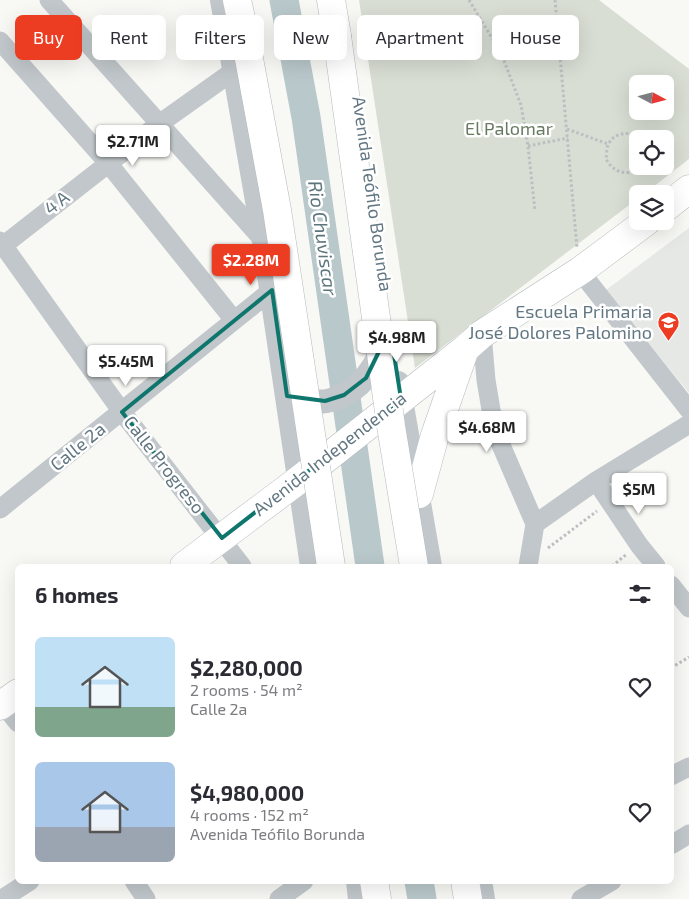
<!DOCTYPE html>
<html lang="en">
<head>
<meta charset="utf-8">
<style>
  :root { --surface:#fff; --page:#f2f2f3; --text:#2b2b33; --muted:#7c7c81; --accent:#ec3d22 }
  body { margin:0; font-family:"Exo 2",sans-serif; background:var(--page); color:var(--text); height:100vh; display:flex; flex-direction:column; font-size:19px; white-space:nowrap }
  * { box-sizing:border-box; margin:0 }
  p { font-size:16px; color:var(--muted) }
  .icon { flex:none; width:28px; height:28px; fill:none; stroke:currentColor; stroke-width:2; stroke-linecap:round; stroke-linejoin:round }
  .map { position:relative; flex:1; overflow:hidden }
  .panel { position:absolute; left:15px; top:564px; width:659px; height:320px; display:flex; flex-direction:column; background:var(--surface); border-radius:8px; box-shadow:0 5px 20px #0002 }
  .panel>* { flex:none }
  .banner { position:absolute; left:15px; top:15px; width:660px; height:45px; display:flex; gap:10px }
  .needle { width:32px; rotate:97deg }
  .buttons { position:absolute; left:629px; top:75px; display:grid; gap:10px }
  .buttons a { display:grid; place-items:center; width:45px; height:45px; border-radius:8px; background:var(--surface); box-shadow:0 5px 20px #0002; font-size:25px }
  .price { position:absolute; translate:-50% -42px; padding:0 11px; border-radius:5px; background:#fff; color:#222; font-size:16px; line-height:32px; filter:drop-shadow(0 1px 2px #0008) }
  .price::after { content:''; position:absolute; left:50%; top:30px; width:15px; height:11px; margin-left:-8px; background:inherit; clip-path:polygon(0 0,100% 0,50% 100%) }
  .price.on { background:var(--accent); color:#fff }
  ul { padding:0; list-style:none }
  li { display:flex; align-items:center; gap:15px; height:125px; padding:0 20px }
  li span { display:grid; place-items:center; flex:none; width:140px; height:100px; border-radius:8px; color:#555 }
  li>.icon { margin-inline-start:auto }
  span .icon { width:60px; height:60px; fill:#fffc; stroke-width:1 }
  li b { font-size:21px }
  h2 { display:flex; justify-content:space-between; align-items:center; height:60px; padding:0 20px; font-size:21px }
  .chip { padding:0 18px; border-radius:8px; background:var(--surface); box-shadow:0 5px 20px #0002; font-size:18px; line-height:45px }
  .chip.on { background:var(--accent); color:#fff }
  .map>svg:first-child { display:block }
  .built { fill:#e6e8e6 }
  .green { fill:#d8ded4; fill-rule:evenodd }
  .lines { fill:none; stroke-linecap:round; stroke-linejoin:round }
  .river { stroke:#b9c8cb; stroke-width:29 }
  .primary-casing { stroke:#b4bbbe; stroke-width:29 }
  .path { stroke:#bbbfc1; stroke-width:3; stroke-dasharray:2.5 2.5; stroke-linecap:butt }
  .minor { stroke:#c1c7ca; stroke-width:19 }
  .tertiary { stroke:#c1c7ca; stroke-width:24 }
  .primary { stroke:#fff; stroke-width:28 }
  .primary-bridge-casing { stroke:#b4bbbe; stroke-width:29; stroke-linecap:butt }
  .primary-bridge { stroke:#fff; stroke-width:28 }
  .marked { fill:none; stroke:#0f766e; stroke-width:4; stroke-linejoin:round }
  .labels { text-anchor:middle; stroke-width:5; stroke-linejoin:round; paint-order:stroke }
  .park-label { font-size:18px; fill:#687a61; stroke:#fff }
  .street-label { font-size:18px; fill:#627782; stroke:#fff }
  .poi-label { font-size:18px; fill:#627782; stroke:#fff; text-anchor:end }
  .water-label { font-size:19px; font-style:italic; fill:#5d767c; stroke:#fff }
</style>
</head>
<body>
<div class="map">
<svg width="689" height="899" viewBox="0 0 689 899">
  <rect width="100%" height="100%" fill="#f8f8f5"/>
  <path class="built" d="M689 228V393L606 290Z"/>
  <path class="green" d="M359 0H599L689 69V159L644 194H638L637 199 415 368ZM638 84H665V111H638ZM638 139H665V166H638Z"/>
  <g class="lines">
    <path class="river" d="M284 0 306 117 370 566
      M419 881 422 899"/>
    <defs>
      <path id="primary" d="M237 0 245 37
        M331 0 337 36
        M665 208 689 189
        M419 494 435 435 465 349
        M184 566 300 479 465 349 482 334 580 271 647 221
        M0 706 18 693
        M374 881 377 899
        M465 881 468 899"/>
    </defs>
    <use href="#primary" class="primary-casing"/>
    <path class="path" d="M469 0 501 53 521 105 528 146 535 211
      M555 0 577 248
      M567 129 608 144
      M642 139C633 131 616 131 609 143 606 148 607 154 606 159 614 174 630 177 643 166
      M528 146 568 138
      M548 548 597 511
      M612 566 627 554
      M671 668 689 657"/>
    <path class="minor" d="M49 0 264 241
      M0 41 108 163 234 320
      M0 241 122 412 242 566
      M0 248 159 124 235 70
      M580 271 689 410
      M482 334 486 380 491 410 498 438 535 524 528 566
      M596 481 639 545 656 566
      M0 509 272 290
      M535 524 596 481 689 424
      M671 585 689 608
      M0 700 18 723
      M671 776 689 767
      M671 845 689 834
      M134 881 146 899
      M2 899 30 881
      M279 899 304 881
      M581 899 612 881"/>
    <path class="tertiary" d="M222 0 264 241 312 566
      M398 383 430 566
      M288 397C300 399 315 403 327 401 356 396 374 370 385 344
      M358 881 360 899
      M480 881 483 899"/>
    <use href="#primary" class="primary"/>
    <defs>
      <path id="primary-bridge" d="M337 36 391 426 414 566
        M245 37 277 210 331 566"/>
    </defs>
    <use href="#primary-bridge" class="primary-bridge-casing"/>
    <use href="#primary-bridge" class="primary-bridge"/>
  </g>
  <path class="marked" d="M272 290 287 396 325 401 344 395 366 378 390 329 401 399 222 538 122 412Z"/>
  <defs>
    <symbol id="school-pin" viewBox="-11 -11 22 30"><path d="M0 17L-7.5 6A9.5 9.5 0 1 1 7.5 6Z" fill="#ec3d22" stroke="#fff"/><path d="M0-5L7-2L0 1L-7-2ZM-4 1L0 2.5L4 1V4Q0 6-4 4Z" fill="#fff"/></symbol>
  </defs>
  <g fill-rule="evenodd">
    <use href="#school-pin" x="656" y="310" width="25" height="34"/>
  </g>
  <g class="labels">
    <g class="park-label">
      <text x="509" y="135">El Palomar</text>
    </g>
    <g class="street-label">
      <text transform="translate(372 194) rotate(82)" y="6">Avenida Teófilo Borunda</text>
      <text transform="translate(57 203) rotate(-38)" y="6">4 A</text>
      <text transform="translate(78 447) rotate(-39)" y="6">Calle 2a</text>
      <text transform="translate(330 454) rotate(-38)" y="6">Avenida Independencia</text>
      <text transform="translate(164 465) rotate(52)" y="6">Calle Progreso</text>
    </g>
    <g class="poi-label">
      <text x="652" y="318">Escuela Primaria<tspan x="652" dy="21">José Dolores Palomino</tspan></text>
    </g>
    <g class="water-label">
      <text transform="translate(323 238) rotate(82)" y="7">Rio Chuviscar</text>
    </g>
  </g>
</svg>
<div class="buttons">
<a><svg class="needle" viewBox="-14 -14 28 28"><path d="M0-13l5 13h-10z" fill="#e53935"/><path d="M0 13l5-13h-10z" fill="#7c7c81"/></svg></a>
<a><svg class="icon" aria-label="locate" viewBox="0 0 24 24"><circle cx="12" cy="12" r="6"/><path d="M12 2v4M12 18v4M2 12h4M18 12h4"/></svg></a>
<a><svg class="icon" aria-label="layers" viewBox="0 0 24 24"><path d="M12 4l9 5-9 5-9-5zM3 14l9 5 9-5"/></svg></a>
</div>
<b class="price" style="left:133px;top:167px">$2.71M</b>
<b class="price on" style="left:251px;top:286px">$2.28M</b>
<b class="price" style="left:397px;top:363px">$4.98M</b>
<b class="price" style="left:126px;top:387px">$5.45M</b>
<b class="price" style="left:487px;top:453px">$4.68M</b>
<b class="price" style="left:639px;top:515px">$5M</b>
<div class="banner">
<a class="chip on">Buy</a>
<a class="chip">Rent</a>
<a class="chip">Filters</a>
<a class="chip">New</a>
<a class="chip">Apartment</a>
<a class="chip">House</a>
</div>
<section class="panel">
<h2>6 homes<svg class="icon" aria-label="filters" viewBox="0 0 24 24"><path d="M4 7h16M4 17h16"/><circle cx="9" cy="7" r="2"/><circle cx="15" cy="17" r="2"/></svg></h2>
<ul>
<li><span style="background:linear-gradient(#bfe0f5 70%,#7fa58c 0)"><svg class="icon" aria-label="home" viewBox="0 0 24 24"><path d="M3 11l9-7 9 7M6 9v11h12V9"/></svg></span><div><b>$2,280,000</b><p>2 rooms · 54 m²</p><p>Calle 2a</p></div><svg class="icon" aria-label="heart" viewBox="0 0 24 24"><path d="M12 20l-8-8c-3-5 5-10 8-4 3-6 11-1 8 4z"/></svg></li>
<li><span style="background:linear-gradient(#a9c7e8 65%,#9aa5b1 0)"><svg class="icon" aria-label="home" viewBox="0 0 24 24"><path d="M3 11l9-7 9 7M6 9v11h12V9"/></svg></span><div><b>$4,980,000</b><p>4 rooms · 152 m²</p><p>Avenida Teófilo Borunda</p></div><svg class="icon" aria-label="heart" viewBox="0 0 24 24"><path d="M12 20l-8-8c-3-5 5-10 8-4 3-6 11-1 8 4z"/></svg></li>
</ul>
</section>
</div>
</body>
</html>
